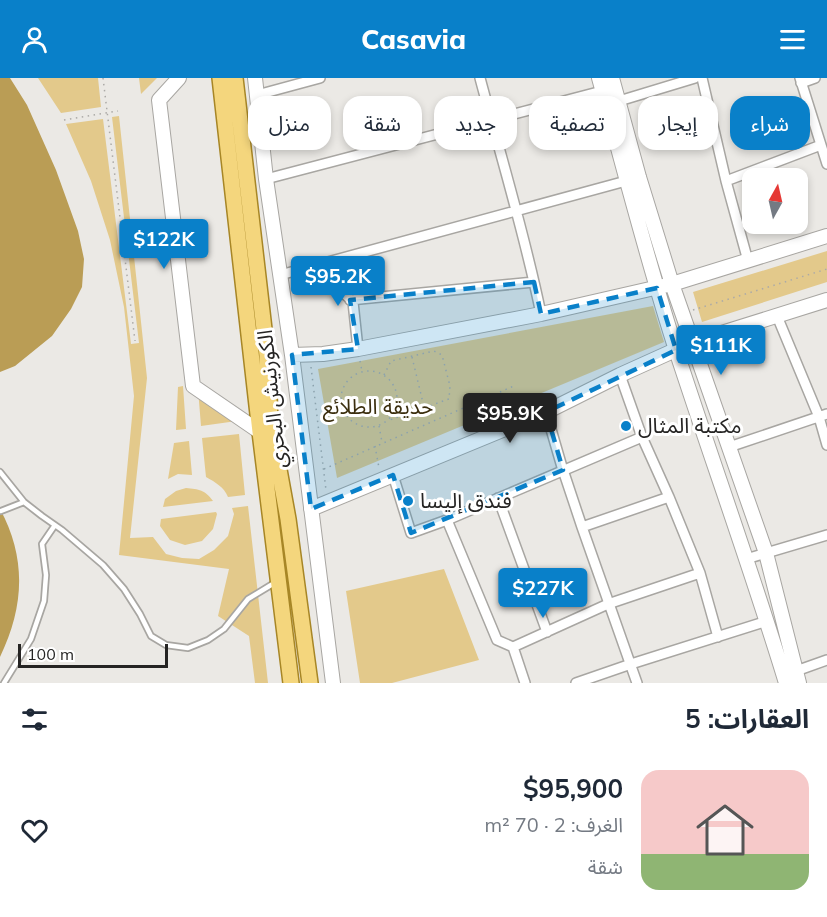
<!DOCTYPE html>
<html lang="ar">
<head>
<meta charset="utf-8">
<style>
  :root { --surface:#fff; --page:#f2f2f3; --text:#1f2937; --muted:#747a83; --accent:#0980c9 }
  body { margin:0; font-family:Mulish,"Noto Sans Arabic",sans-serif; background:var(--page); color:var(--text); direction:rtl; height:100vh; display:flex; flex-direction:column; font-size:22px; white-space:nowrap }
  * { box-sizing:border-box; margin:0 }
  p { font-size:20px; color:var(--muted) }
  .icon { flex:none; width:33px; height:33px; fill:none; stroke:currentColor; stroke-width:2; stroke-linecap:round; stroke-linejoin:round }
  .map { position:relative; height:605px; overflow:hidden; direction:ltr }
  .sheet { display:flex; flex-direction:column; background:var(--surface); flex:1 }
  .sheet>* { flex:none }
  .guide { position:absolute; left:18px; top:18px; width:792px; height:54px; direction:rtl; display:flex; gap:12px }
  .needle { width:39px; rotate:8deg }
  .buttons { position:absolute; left:742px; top:90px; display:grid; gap:12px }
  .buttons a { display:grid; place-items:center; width:66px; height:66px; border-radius:12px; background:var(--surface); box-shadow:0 3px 9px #0003; font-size:30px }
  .scale { position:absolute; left:18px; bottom:15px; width:150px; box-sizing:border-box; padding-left:6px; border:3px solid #252423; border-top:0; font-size:16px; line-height:21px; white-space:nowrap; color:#252423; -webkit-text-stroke:4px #fff; paint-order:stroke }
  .price { position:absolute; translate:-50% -51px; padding:0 14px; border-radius:6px; background:var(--accent); color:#fff; font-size:20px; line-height:39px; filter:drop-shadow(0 2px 3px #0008) }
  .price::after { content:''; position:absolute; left:50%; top:36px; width:18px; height:14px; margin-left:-9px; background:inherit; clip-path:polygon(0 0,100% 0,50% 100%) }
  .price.selected { background:#222; color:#fff }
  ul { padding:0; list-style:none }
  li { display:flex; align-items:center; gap:18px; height:150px; padding:0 18px }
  li span { display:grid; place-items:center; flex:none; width:168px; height:120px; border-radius:18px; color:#555 }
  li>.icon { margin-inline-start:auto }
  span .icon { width:72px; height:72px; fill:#fffc; stroke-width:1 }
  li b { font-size:26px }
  h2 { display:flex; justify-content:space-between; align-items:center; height:72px; padding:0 18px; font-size:26px }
  .tag { padding:0 21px; border-radius:18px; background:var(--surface); box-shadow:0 3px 9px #0003; font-size:21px; line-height:54px }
  .tag.selected { background:var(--accent); color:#fff }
  header { display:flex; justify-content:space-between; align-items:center; height:78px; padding:0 18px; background:var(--accent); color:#fff; font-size:27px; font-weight:800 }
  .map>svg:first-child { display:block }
  .green { fill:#e3c98b }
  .water { fill:#ba9d55 }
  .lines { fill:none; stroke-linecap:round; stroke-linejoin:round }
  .lane-casing { stroke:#a8a6a2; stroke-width:8 }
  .street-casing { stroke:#a8a6a2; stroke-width:12 }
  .secondary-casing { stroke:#a8a6a2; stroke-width:16 }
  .primary-casing { stroke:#a78626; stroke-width:18 }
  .path { stroke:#acaaa7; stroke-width:1.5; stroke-dasharray:1.5 4.5; stroke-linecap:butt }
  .lane { stroke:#fff; stroke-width:4.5 }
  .street { stroke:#fff; stroke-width:9 }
  .secondary { stroke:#fff; stroke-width:14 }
  .primary { stroke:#f4d67d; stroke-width:15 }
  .marked { fill:#0980c9; fill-opacity:0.2; stroke:#0980c9; stroke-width:4.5; stroke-dasharray:12 8; stroke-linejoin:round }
  .poi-dot { fill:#0980c9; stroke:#fff; stroke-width:2 }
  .labels { text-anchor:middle; stroke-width:6; stroke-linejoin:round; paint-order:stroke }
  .street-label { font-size:21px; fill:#252423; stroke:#fff }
  .park-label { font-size:21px; fill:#3b2e0e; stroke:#fff }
  .poi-label { font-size:21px; fill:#252423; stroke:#fff; text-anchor:start }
</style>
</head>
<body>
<header><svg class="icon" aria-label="menu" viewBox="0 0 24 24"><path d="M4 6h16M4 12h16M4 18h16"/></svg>Casavia<svg class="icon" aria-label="person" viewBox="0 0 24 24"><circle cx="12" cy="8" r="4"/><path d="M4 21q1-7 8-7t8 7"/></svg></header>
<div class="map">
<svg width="827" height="605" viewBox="0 0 827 605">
  <rect width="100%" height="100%" fill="#ebe9e5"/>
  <path class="green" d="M38 0H98L101 29 61 35Z
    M139 0H157L141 16Z
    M119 38 147 300 130 460 153 459 166 476 182 480 199 481 214 472 228 458 234 436 232 430 248 428 268 605H255L249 558 218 538 229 491 119 477 134 318 124 229 110 162 91 103 66 46 103 41 131 266 139 265 112 39Z
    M827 173V204L702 244 693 214Z
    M653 228 664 264 337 400 318 291Z
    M183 308 186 351 176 352 178 309Z
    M198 311 244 342 201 348Z
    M239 356 245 417 228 419C224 409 215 404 206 399L202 360Z
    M189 363 192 397 178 396 168 401 174 365Z
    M186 410C199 411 205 412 213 423L163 429 165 421 176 413Z
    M216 434 217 436 213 451 202 463 185 467 170 462 160 448 161 441Z
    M444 491 479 582 392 605H360L346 513Z"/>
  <path class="water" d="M0 0H10L27 27 56 92 78 153 84 181 82 209 71 231 52 258 15 288 0 294Z
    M0 431C27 481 24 529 0 579Z"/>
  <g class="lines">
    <defs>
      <path id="lane" d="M0 394 24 424 42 438 62 452 103 487 124 511 140 536 151 558 166 567 188 570 208 562 224 551 248 521 276 504
        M1 433 24 424
        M4 605 31 561 44 523 46 497 42 466 55 447"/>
      <path id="street" d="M480 0C501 79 525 157 541 236
        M702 0 726 103 748 183
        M800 0 827 86
        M801 5 815 0
        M257 17 320 0
        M619 23 695 0
        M266 101 602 13
        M726 103 821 67
        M315 188 353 224 358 271
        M280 197 626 103
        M350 222 534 204
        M777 238 819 339 827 367
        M620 297 642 359 669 419 700 495 718 559
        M546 334 562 389 582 449 637 605
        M729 369 827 336
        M393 397 411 455 447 442 642 359
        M498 420 547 554
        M447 442 497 562 513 569 608 526 700 495
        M582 449 669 419
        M746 481 827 457
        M513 569 525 605
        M796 593 827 582
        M576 605 631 586 767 543"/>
      <path id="secondary" d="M179 0 159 22 193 308 260 354
        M255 0 266 101 292 277 333 605
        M599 0C624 91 647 182 676 272 712 383 752 493 786 605
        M612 0 639 99 672 206 766 475 799 605
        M292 277 323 276 358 271 541 236 672 206 827 158
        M311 431 546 334 620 297 693 264 827 222"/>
      <path id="primary" d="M220 0 260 354 291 605
        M235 0 267 277 270 342 288 441 310 605"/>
    </defs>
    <use href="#lane" class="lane-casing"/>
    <use href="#street" class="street-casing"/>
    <use href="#secondary" class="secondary-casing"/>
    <use href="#primary" class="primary-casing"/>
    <path class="path" d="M103 0 135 263
      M64 42 118 33
      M693 232 827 191
      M412 279 424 329
      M360 283 362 293
      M311 289 326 412
      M341 321a28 28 0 1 1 56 0a28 28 0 1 1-56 0Z
      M384 297 391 283 434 273 442 277 450 308 449 321 387 343
      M379 348 382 364
      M375 368 379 390
      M324 391 516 307"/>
    <use href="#lane" class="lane"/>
    <use href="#street" class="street"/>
    <use href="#secondary" class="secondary"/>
    <use href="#primary" class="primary"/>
  </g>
  <path class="marked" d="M534 204 541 236 657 210 676 272 546 334 563 392 411 455 393 397 311 431 292 277 358 271 350 222Z"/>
  <g class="poi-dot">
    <circle cx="626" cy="348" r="6"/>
    <circle cx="408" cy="423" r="6"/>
  </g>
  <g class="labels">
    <g class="street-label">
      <text transform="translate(272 321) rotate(-96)" y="7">الكورنيش البحري</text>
    </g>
    <g class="park-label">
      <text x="378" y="336">حديقة الطلائع</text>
    </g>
    <g class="poi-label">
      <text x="638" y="355">مكتبة المثال</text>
      <text x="420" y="430">فندق إليسا</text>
    </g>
  </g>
</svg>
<div class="buttons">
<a><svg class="needle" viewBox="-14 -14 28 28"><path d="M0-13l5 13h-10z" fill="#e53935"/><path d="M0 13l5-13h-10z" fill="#747a83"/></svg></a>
</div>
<div class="scale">100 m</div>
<b class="price" style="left:164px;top:192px">$122K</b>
<b class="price" style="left:338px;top:229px">$95.2K</b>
<b class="price" style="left:721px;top:298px">$111K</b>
<b class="price selected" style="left:510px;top:366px">$95.9K</b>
<b class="price" style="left:543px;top:541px">$227K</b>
<div class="guide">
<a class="tag selected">شراء</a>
<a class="tag">إيجار</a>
<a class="tag">تصفية</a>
<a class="tag">جديد</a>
<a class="tag">شقة</a>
<a class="tag">منزل</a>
</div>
</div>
<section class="sheet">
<h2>العقارات: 5<svg class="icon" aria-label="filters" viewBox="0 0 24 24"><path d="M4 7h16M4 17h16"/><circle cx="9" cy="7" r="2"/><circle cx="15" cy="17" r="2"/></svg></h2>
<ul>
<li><span style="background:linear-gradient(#f6c9c9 70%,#8fb573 0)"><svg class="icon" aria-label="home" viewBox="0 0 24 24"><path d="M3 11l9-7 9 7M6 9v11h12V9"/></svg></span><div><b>$95,900</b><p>الغرف: 2 · 70 m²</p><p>شقة</p></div><svg class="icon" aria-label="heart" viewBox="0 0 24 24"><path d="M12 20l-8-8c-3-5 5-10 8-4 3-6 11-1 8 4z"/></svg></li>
</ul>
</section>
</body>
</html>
